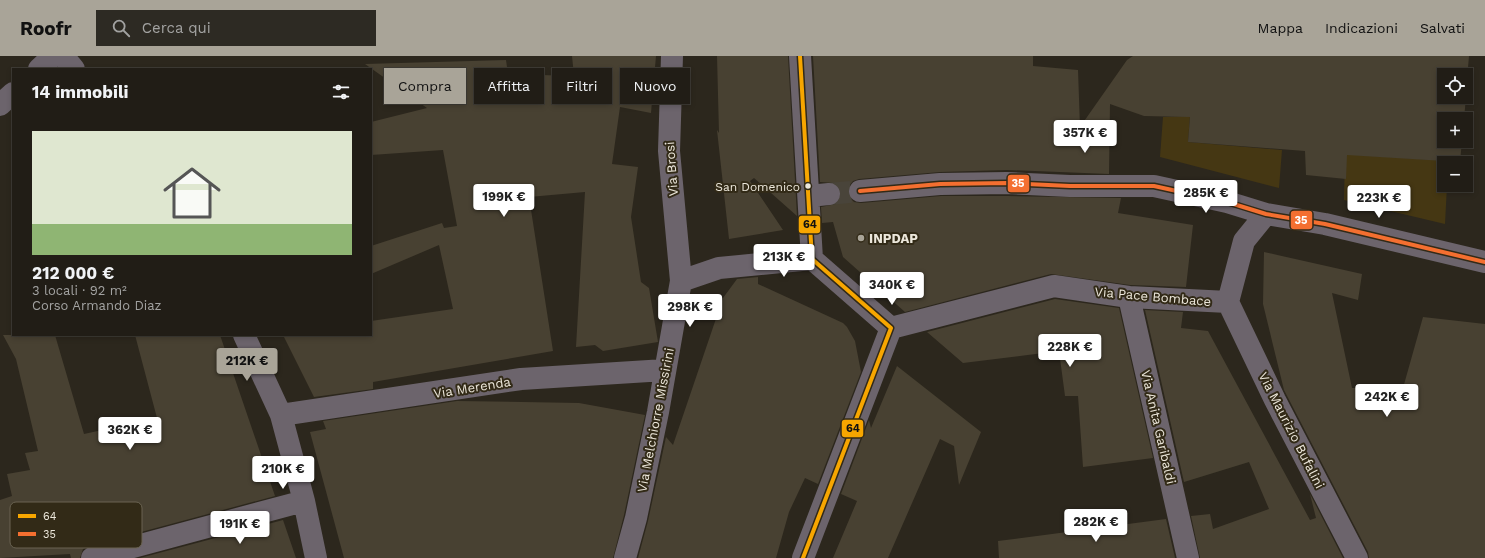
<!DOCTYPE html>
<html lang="it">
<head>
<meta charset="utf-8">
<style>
  :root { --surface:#211d16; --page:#2d2a23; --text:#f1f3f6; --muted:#a2a2a1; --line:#3e3b35; --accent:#a9a498 }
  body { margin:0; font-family:"Work Sans",sans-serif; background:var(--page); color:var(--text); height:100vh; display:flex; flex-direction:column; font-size:15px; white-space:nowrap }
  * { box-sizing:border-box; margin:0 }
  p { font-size:13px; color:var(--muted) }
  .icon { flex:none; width:22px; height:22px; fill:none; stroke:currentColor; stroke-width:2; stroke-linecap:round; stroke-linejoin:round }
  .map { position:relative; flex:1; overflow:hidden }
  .drawer { position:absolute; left:12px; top:12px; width:360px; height:268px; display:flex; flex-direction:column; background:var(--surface); border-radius:0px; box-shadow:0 2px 6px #0003,0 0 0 1px var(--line) }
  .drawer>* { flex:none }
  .top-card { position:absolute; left:384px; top:12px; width:380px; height:36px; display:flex; gap:8px }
  .buttons { position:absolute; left:1437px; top:12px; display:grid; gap:8px }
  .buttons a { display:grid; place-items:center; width:36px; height:36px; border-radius:0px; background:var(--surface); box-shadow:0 2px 6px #0003,0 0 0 1px var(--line); font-size:20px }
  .price { position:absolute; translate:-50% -34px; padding:0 9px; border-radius:4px; background:#fff; color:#222; font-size:13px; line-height:26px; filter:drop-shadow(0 1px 2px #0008) }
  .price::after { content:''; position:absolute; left:50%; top:24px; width:12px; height:9px; margin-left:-6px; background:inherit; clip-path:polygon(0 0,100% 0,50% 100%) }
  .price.active { background:var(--accent); color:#111 }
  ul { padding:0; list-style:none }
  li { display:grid; align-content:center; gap:8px; height:212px; padding:0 20px }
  li span { display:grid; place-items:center; height:124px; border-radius:0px; color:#555 }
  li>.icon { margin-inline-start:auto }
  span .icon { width:72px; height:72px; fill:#fffc; stroke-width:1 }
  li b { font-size:17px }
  h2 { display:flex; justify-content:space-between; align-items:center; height:48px; padding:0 20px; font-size:17px }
  .tag { padding:0 14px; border-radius:0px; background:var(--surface); box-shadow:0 2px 6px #0003,0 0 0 1px var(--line); font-size:14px; line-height:36px }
  .tag.active { background:var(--accent); color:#111 }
  header { display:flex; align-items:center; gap:24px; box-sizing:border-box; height:56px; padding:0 20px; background:var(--accent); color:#111 }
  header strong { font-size:19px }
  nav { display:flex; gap:22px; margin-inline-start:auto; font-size:14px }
  .search { width:280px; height:36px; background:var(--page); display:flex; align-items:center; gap:10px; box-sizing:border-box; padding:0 14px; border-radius:0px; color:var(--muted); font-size:15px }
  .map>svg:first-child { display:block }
  .green { fill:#453713 }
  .building { fill:#484132 }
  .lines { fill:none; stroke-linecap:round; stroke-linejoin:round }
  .minor-tunnel { stroke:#49443a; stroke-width:22; stroke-dasharray:22 11; stroke-linecap:butt }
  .minor { stroke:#6c646c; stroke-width:22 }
  .bus-1-casing { stroke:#322a17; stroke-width:7 }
  .bus-2-casing { stroke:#322a17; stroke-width:7 }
  .bus-1 { stroke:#f7a600; stroke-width:4 }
  .bus-2 { stroke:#f46f30; stroke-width:4 }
  .bus-dot { fill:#ece7db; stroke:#322a17; stroke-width:1.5 }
  .poi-dot { fill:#a9a498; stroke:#322a17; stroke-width:1.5 }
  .labels { text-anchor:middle; stroke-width:4; stroke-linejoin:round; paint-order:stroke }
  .bus-label { font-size:12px; fill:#ece7db; stroke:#322a17; text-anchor:end }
  .street-label { font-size:13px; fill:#ece7db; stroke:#322a17 }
  .poi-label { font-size:13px; font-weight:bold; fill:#ece7db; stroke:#322a17; text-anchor:start }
  .key { fill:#322a17; stroke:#6a6352; stroke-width:1 }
  .key-label { font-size:11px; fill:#ece7db }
  .line-badge { stroke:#322a17; stroke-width:1.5 }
  .badge-label { font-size:11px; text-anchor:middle; font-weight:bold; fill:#fff }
  .pale-badge-label { font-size:11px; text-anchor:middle; font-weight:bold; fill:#111 }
</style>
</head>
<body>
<header>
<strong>Roofr</strong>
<div class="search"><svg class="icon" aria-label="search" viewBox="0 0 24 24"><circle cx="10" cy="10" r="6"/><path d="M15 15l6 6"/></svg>Cerca qui</div>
<nav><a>Mappa</a><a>Indicazioni</a><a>Salvati</a></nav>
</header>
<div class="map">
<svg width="1485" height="502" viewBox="0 0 1485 502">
  <rect width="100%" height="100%" fill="#2c271d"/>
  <path class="green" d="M1190 60 1188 86 1282 94 1279 132 1160 101 1163 61Z
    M1345 98 1449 105V107H1444V129H1447L1445 168 1344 144Z"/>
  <path class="building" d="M572 0H656L651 57 620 51 612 108 638 111 631 161 641 226 649 232 658 286 603 295 595 289 576 291 585 136 529 141 553 295 373 326V333L314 341 283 279H371V265L453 253 439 189 371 218V190L442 167 444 172 457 170 443 94 371 99V66L427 52 365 8 506 4 508 18 574 20Z
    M717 0H788L797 160 754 122 750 125 783 174 729 183 717 74 719 77Z
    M813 0H1033V10L1078 14 1080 71 1127 4 1133 0H1469L1466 35V19H1444V41H1466L1464 63H1444V85H1462L1460 106 1347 99 1346 123 1306 119 1305 95 1188 86 1190 61 1144 60 1110 48 1109 118 1007 114 940 116 859 123 853 125 849 130 848 136 850 142 854 146 861 147 941 140H1007L1121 142 1118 157 1193 169 1186 231 1130 229 1051 218 905 256 843 201 833 166 822 167 821 151 836 148 840 143 841 137 839 131 834 127 820 126Z
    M1264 196 1362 218 1358 244 1332 237 1352 332H1403L1423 261 1485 268V502H1369L1368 496 1284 334 1263 248Z
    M758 221V228L843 267 847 271 855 285 861 316 818 428 805 422 789 456 776 502H638L648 465 666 381 673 389 723 242 737 223Z
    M1055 243 1119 252 1153 402 1083 411 1078 340H1065L1059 295 963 307 927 276Z
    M1145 254 1183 256 1181 272 1208 275 1310 464 1316 462 1310 438 1343 502H1200L1191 460 1210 458 1213 473 1269 453 1249 406 1184 426Z
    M3 279H55L84 378 157 362 135 279H220L275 440 89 490 83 493 80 502H71L70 498 0 502V444L12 440 7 418 30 414 25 397 38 395 16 303Z
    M897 310 981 376 959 429 954 390 940 383 888 502H833L857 445 841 438 869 364 871 372Z
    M457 345 579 347 645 359 624 459 613 502H344L310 376 326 373 323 365Z
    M1166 463 1175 502H999L998 485Z
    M283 464 296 502H140Z"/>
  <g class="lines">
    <path class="minor-tunnel" d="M829 138 860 135"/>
    <path class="minor" d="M63 0 74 13
      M800 0 812 203 891 272 803 502
      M39 13 53 0
      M0 49 13 37
      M860 135 940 128 1007 127 1070 130H1154L1227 146 1266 158 1325 168 1485 206
      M809 140 829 138
      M681 225 719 212 812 203
      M1129 241 1188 502
      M1228 246 1275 344 1357 502
      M891 272 1054 230 1129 241 1228 246 1244 185 1266 158
      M244 279 281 359 304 445 316 502
      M281 359 521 323 665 314
      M92 502 304 445
      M625 502 636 462 658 356 681 225 669 95 672 0"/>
    <defs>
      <path id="bus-1" d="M800 0 812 203 891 272 803 502"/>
      <path id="bus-2" d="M860 135 940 128 1007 127 1070 130H1154L1227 146 1266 158 1325 168 1485 206"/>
    </defs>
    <use href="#bus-1" class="bus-1-casing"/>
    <use href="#bus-2" class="bus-2-casing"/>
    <use href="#bus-1" class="bus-1"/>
    <use href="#bus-2" class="bus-2"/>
  </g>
  <circle class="bus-dot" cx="808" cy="130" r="3.5"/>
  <circle class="poi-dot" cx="861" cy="182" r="4"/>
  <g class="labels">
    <g class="bus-label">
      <text x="800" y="135">San Domenico</text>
    </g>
    <g class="street-label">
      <text transform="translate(671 113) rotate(-94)" y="5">Via Brosi</text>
      <text transform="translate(1153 240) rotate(5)" y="5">Via Pace Bombace</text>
      <text transform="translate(472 331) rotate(-9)" y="5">Via Merenda</text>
      <text transform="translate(655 364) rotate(-79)" y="5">Via Melchiorre Missirini</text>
      <text transform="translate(1159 371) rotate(77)" y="5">Via Anita Garibaldi</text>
      <text transform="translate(1292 374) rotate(63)" y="5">Via Maurizio Bufalini</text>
    </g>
    <g class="poi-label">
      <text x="869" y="187">INPDAP</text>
    </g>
  </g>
  <rect x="10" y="446" width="132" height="46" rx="6" class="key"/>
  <rect x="18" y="458" width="18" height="4" fill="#f7a600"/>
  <rect x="18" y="476" width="18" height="4" fill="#f46f30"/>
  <g class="key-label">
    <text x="43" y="464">64</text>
    <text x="43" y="482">35</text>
  </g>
  <g class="line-badge">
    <rect x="1007" y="118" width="23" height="19" rx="4" fill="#f46f30"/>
    <rect x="1290" y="154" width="23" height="20" rx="4" fill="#f46f30"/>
    <rect x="798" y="159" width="23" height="19" rx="4" fill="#f7a600"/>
    <rect x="841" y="363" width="23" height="19" rx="4" fill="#f7a600"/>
  </g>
  <g class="badge-label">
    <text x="1018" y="131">35</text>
    <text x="1301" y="168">35</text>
  </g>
  <g class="pale-badge-label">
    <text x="810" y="172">64</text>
    <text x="853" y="376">64</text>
  </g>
</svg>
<div class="buttons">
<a><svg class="icon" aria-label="locate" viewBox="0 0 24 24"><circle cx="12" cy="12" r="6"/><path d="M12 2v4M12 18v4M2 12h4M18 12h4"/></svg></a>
<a>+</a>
<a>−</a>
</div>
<b class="price" style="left:1085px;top:98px">357K €</b>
<b class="price" style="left:1206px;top:158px">285K €</b>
<b class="price" style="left:504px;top:162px">199K €</b>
<b class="price" style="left:1379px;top:163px">223K €</b>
<b class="price" style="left:784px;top:222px">213K €</b>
<b class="price" style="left:892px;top:250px">340K €</b>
<b class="price" style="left:690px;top:272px">298K €</b>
<b class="price" style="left:1070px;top:312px">228K €</b>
<b class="price active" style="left:247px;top:326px">212K €</b>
<b class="price" style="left:1387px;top:362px">242K €</b>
<b class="price" style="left:130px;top:395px">362K €</b>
<b class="price" style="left:283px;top:434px">210K €</b>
<b class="price" style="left:1096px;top:487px">282K €</b>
<b class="price" style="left:240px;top:489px">191K €</b>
<div class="top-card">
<a class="tag active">Compra</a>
<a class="tag">Affitta</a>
<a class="tag">Filtri</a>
<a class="tag">Nuovo</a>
</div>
<section class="drawer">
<h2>14 immobili<svg class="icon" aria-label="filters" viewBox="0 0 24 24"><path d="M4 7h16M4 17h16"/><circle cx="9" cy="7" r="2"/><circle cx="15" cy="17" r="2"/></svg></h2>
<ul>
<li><span style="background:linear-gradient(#dfe7d0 75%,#8fb573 0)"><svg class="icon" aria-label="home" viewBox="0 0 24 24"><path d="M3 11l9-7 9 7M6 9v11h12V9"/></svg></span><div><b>212 000 €</b><p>3 locali · 92 m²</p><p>Corso Armando Diaz</p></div></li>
</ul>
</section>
</div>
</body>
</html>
